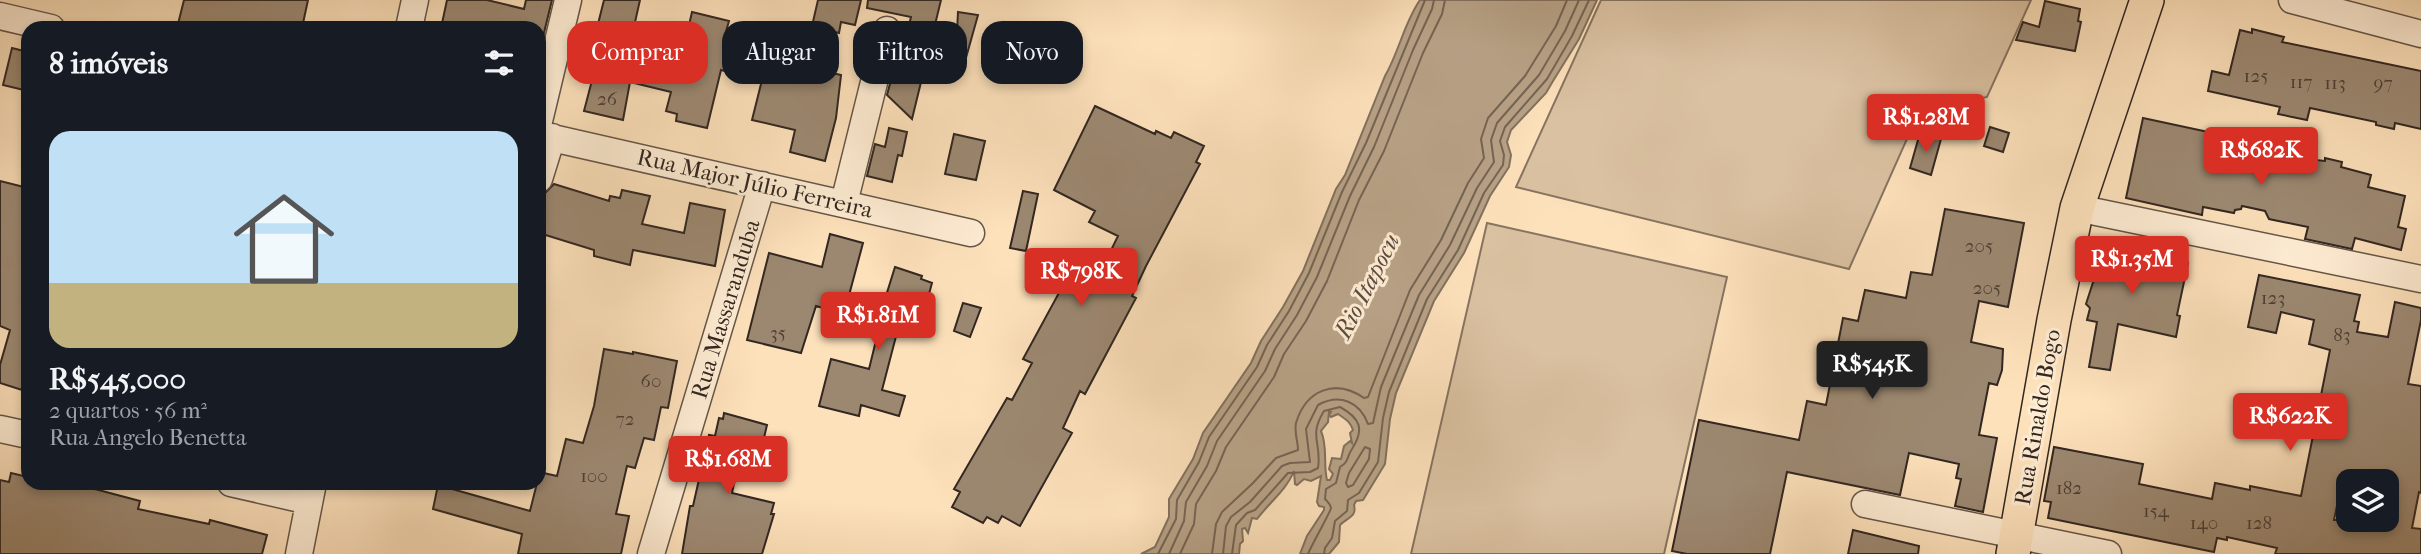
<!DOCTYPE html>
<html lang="pt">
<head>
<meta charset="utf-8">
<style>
  :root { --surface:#171b24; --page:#242831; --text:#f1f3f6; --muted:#9ea1a6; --accent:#d93025 }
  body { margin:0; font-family:"IM FELL French Canon",serif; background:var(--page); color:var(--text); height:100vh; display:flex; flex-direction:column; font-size:26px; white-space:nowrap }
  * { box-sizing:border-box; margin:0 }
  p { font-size:23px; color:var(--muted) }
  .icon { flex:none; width:38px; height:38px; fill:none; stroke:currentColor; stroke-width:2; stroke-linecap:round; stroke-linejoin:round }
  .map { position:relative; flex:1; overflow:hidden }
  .sheet { position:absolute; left:21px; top:21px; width:525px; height:469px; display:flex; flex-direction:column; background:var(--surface); border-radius:21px; box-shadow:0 4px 10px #0003 }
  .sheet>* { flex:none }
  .banner { position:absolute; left:567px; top:21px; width:665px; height:63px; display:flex; gap:14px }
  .tools { position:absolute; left:2336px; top:469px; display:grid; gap:14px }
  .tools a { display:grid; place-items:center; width:63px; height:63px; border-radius:14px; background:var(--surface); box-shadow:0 4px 10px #0003; font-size:35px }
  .price { position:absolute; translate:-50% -60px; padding:0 16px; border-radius:7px; background:var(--accent); color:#fff; font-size:23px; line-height:46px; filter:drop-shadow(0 2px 4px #0008) }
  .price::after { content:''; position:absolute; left:50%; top:42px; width:21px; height:16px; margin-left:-10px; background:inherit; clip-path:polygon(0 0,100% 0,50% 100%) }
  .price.selected { background:#222; color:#fff }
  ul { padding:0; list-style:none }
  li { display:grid; align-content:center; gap:14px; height:371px; padding:0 28px }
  li span { display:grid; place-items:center; height:217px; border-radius:21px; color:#555 }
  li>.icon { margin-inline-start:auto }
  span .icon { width:126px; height:126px; fill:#fffc; stroke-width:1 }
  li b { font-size:30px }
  h2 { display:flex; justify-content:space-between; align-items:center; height:84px; padding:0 28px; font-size:30px }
  .pill { padding:0 24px; border-radius:21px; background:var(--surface); box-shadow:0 4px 10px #0003; font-size:24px; line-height:63px }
  .pill.selected { background:var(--accent); color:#fff }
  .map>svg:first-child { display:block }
  .green { fill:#dac1a1; stroke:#867461; stroke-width:2 }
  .water { fill:#b8a287; stroke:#82715e; stroke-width:2; fill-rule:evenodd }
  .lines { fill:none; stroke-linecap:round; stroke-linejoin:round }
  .shore { stroke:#756454; stroke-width:2 }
  .building { fill:#9c8871; stroke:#322721; stroke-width:2; fill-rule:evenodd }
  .minor-casing { stroke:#655648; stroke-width:29 }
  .major-casing { stroke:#322721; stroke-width:36 }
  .minor { stroke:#feecd3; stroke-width:26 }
  .major { stroke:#fde1bb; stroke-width:33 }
  .labels { text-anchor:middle; stroke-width:6; stroke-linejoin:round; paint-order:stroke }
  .number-label { font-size:19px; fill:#4c3f35 }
  .street-label { font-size:23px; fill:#322721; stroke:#feecd3 }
  .water-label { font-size:24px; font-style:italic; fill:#5a4c40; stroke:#feecd3 }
</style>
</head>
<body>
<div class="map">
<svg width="2421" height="554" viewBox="0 0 2421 554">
  <rect width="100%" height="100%" fill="#fde1bb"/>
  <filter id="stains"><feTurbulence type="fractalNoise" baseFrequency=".00286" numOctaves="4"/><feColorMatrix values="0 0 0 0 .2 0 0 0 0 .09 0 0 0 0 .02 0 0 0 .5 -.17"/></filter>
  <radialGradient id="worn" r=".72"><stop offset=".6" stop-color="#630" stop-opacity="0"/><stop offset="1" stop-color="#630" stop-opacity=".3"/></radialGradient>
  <path class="green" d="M1601 0H2031L1987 97 1918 114 1849 269 1516 187Z
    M1487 223 1727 277 1664 554H1411Z"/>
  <path class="water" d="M1420 0H1597L1579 39 1553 81 1546 93 1511 130 1507 142 1511 155 1509 167 1490 196 1464 253 1434 301 1396 393 1390 419 1385 464 1363 500 1356 501 1354 505C1357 517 1348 517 1340 525L1339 542 1329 554H1300L1307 536 1324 510V507L1319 506 1317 502 1321 476 1311 481 1304 479 1297 485 1295 484 1294 471C1287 489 1269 503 1257 519L1252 518 1248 533 1245 528 1242 529 1243 541 1240 544 1239 554H1141L1155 547 1169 517V499L1193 459 1203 433 1251 363 1261 341 1283 307 1303 271 1336 189 1345 175 1385 76C1399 52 1404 23 1420 0ZM1329 411 1331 412 1329 415 1331 417 1338 414C1345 419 1350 421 1353 430L1350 433 1352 443 1350 441 1344 446 1341 459 1332 458 1329 469 1333 474 1330 480H1327C1323 464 1328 447 1321 431L1328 422Z"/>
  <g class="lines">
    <path class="shore" d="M1365 447 1370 449 1369 459 1353 485 1348 487 1346 483 1349 473Z
      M1158 554 1176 519 1177 500 1199 462 1209 437 1257 367 1267 345 1289 311 1309 273 1342 192 1366 143 1425 0
      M1169 554 1184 521 1186 502 1207 466 1217 441 1265 371 1275 349 1297 315 1317 277 1350 196 1374 147 1413 50 1432 9 1434 0
      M1180 554 1194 524 1196 504 1216 471 1226 447 1274 377 1284 354 1306 321 1327 281 1359 200 1384 151 1423 53 1442 14 1445 0
      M1212 554 1216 524 1222 512 1253 483 1276 458 1298 450C1298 441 1294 433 1296 423 1306 390 1335 378 1364 398L1368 397 1410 290 1441 240 1468 183 1484 158 1481 139 1488 118 1525 76 1556 26 1567 0
      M1223 554 1226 526 1231 517 1250 502 1282 466 1290 463 1310 462 1306 429 1318 405C1340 393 1360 402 1368 424L1373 423 1381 387 1419 295 1450 245 1477 188 1494 162 1491 140 1497 123 1539 75 1565 31 1579 0
      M1232 554 1236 525 1247 513 1255 510 1288 473 1310 472 1318 468C1322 442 1308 437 1324 411L1340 407C1360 418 1365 429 1352 449 1347 456 1349 462 1340 467L1336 483 1326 489 1325 499C1328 502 1330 503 1331 508 1331 511 1311 546 1308 554
      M1324 554 1325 548 1332 538 1335 521 1347 511 1348 500 1359 493 1378 462 1383 418 1389 392 1427 299 1458 250 1484 193 1503 165 1504 155 1500 141 1505 127 1547 79 1572 36 1589 0"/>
  </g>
  <path class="building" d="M184 0H308L302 28H177Z
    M447 0H487L524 9 526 0H552L539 53V28H441Z
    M604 0H640L631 40 683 51 692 12 729 21 725 35 771 47 772 44 814 54 811 68 841 75 836 118 825 161 790 152 795 130 752 120 762 80 721 70 707 128 676 121 677 114 666 111 671 92 630 82 623 120 584 111 596 65 570 59 577 28 596 32Z
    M818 0H861L855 25 841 22 839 33 812 26Z
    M868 0H941L912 119 887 95 894 69 898 67 900 61 911 17 867 8Z
    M2045 1 2080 9 2078 21 2081 22 2075 51 2016 40 2023 22 2039 27Z
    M958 12 978 15 962 72 955 71Z
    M2252 29 2284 37 2282 42 2421 71V129L2395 123 2394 129 2376 125V122L2310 108 2307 120 2278 114 2280 107 2208 91 2212 71 2229 75 2240 30 2252 33Z
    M12 48 28 52V91L3 85Z
    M1095 106 1155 134 1156 131 1171 138 1174 132 1204 146 1196 162 1200 164 1146 266 1132 296 1136 298 1085 394 1080 391 1063 428 1072 433 1020 526 1002 516 998 523 987 517 983 523 952 507 960 492 954 489 1007 398 1012 400 1032 363 1023 359 1073 267 1090 276 1094 268 1101 271 1118 236 1089 222 1095 211 1054 190Z
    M2143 118 2241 139 2235 168 2267 175 2270 161 2313 171 2316 160 2325 161V158L2342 162 2341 167 2371 175 2368 187 2405 196 2398 227 2406 229 2401 250 2355 238 2352 249 2305 239 2308 227 2269 219 2265 211 2242 206 2241 209 2235 210 2234 213 2203 207 2202 215 2126 198Z
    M1990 127 2009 133 2003 152 1984 146Z
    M889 128 907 132 902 156 898 155 892 182 867 176 875 144 885 147Z
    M1920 133 1941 139 1931 175 1910 168Z
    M954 134 985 141 976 180 945 174Z
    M0 181 28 188V369L22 390 0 383V365L10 330 0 326Z
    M554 184 609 201 610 196 620 198 622 190 650 196 642 224 684 233 690 203 725 210 715 266 633 250 630 265 594 256V250L539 233V213L545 193Z
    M1023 191 1038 194 1026 251 1010 248Z
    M1945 209 2024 223 2008 307 1979 301 1971 342 2003 349 2002 370 1997 385 1989 383 1979 435 1997 438 1983 512 1955 506 1961 479 1956 478 1959 464 1909 453 1900 495 1787 472 1770 554H1687L1672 551 1699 420 1799 440 1807 401 1826 405 1843 318 1858 321 1865 290 1906 298 1911 272 1932 275Z
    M830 234 863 243 844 314 816 306 801 353 747 340 769 253 822 267Z
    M2092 242 2147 254 2148 249 2166 253 2165 258 2188 263 2177 315 2180 316 2176 337 2118 324 2110 370 2089 367 2097 322 2087 320 2090 308 2086 304 2096 273 2086 271Z
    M895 267 922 276 921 279 932 283 920 327 900 321 882 390 905 396 899 416 861 405 859 416 819 406 831 359 869 369 882 316 880 315Z
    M2259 275 2360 295 2354 321 2359 322 2357 332 2388 337 2395 302 2421 308V320L2408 384 2421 386V493L2419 492 2412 528 2421 529V554H2275L2277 548 2227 537V540L2217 538 2214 552 2048 518 2051 502 2044 501 2054 447 2143 464 2139 484 2212 499 2215 483 2250 490V486L2301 496 2330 350 2309 344 2314 320 2281 312 2276 333 2248 327ZM2342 481H2387V520H2334Z
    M963 303 981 308 970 337 954 331Z
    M604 349 633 354V352L677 361 668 408 661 407 654 440 644 438 635 468 627 466 616 514 629 516 621 554H518L522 534 433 509 438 485 530 511 537 483H539V472L557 476 566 439 583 443 594 406Z
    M724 413 767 425 760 455 741 451 732 493 774 503 771 514H774L762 554H682L690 506H693L709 435 715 436 719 418 723 419Z
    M11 473 28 477V483H72L140 501 138 509 209 524 210 520 267 535 262 554H0V480L9 482Z
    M1853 530 1919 546 1918 554H1848Z"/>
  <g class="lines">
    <defs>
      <path id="minor" d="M2292 0 2421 34
        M0 16 51 28
        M409 28 415 0
        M539 121 568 0
        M539 135 971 233
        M539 179 552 137
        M844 203 887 30
        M2077 208 2421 279
        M0 429 28 435
        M231 483 309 501
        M1865 504 2108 554
        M299 554 313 483
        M651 554 762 185"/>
      <path id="major" d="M2013 554 2054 320 2077 208 2147 0"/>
    </defs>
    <use href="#minor" class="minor-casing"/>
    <use href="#major" class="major-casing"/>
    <use href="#minor" class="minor"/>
    <use href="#major" class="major"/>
  </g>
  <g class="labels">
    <g class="number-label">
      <text x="2256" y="82">125</text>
      <text x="2301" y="88">117</text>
      <text x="2335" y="89">113</text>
      <text x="2383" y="89">97</text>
      <text x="607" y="105">26</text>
      <text x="1979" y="252">205</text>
      <text x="1987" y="294">205</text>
      <text x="2273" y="304">123</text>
      <text x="778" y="339">35</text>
      <text x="2342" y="341">83</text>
      <text x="651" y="387">60</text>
      <text x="625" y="425">72</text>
      <text x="594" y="482">100</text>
      <text x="2069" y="494">182</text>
      <text x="2156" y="517">154</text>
      <text x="2204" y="529">140</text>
      <text x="2259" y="529">128</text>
    </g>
    <g class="street-label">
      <text transform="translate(755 183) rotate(13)" y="8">Rua Major Júlio Ferreira</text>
      <text transform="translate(725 309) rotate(-73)" y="8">Rua Massaranduba</text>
      <text transform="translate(2037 417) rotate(-80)" y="8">Rua Rinaldo Bogo</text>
    </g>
    <g class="water-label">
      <text transform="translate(1367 286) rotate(-63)" y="8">Rio Itapocu</text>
    </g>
  </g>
  <rect width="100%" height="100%" filter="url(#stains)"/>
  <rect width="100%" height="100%" fill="url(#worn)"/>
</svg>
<div class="tools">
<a><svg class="icon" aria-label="layers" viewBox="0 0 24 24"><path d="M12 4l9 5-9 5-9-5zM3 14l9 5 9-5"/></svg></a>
</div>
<b class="price" style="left:1926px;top:154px">R$1.28M</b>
<b class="price" style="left:2261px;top:187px">R$682K</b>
<b class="price" style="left:2132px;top:296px">R$1.35M</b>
<b class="price" style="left:1081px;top:308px">R$798K</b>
<b class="price" style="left:878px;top:352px">R$1.81M</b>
<b class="price selected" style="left:1872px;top:401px">R$545K</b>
<b class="price" style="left:2290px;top:453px">R$622K</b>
<b class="price" style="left:728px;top:496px">R$1.68M</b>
<div class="banner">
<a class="pill selected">Comprar</a>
<a class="pill">Alugar</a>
<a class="pill">Filtros</a>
<a class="pill">Novo</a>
</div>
<section class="sheet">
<h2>8 imóveis<svg class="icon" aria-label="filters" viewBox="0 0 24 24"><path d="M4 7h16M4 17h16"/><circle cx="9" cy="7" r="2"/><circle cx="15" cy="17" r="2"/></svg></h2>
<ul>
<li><span style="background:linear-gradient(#bfe0f5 70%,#c2b280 0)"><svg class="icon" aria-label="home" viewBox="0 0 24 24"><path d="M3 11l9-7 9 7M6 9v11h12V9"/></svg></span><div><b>R$545,000</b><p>2 quartos · 56 m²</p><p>Rua Angelo Benetta</p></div></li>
</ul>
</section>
</div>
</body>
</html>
